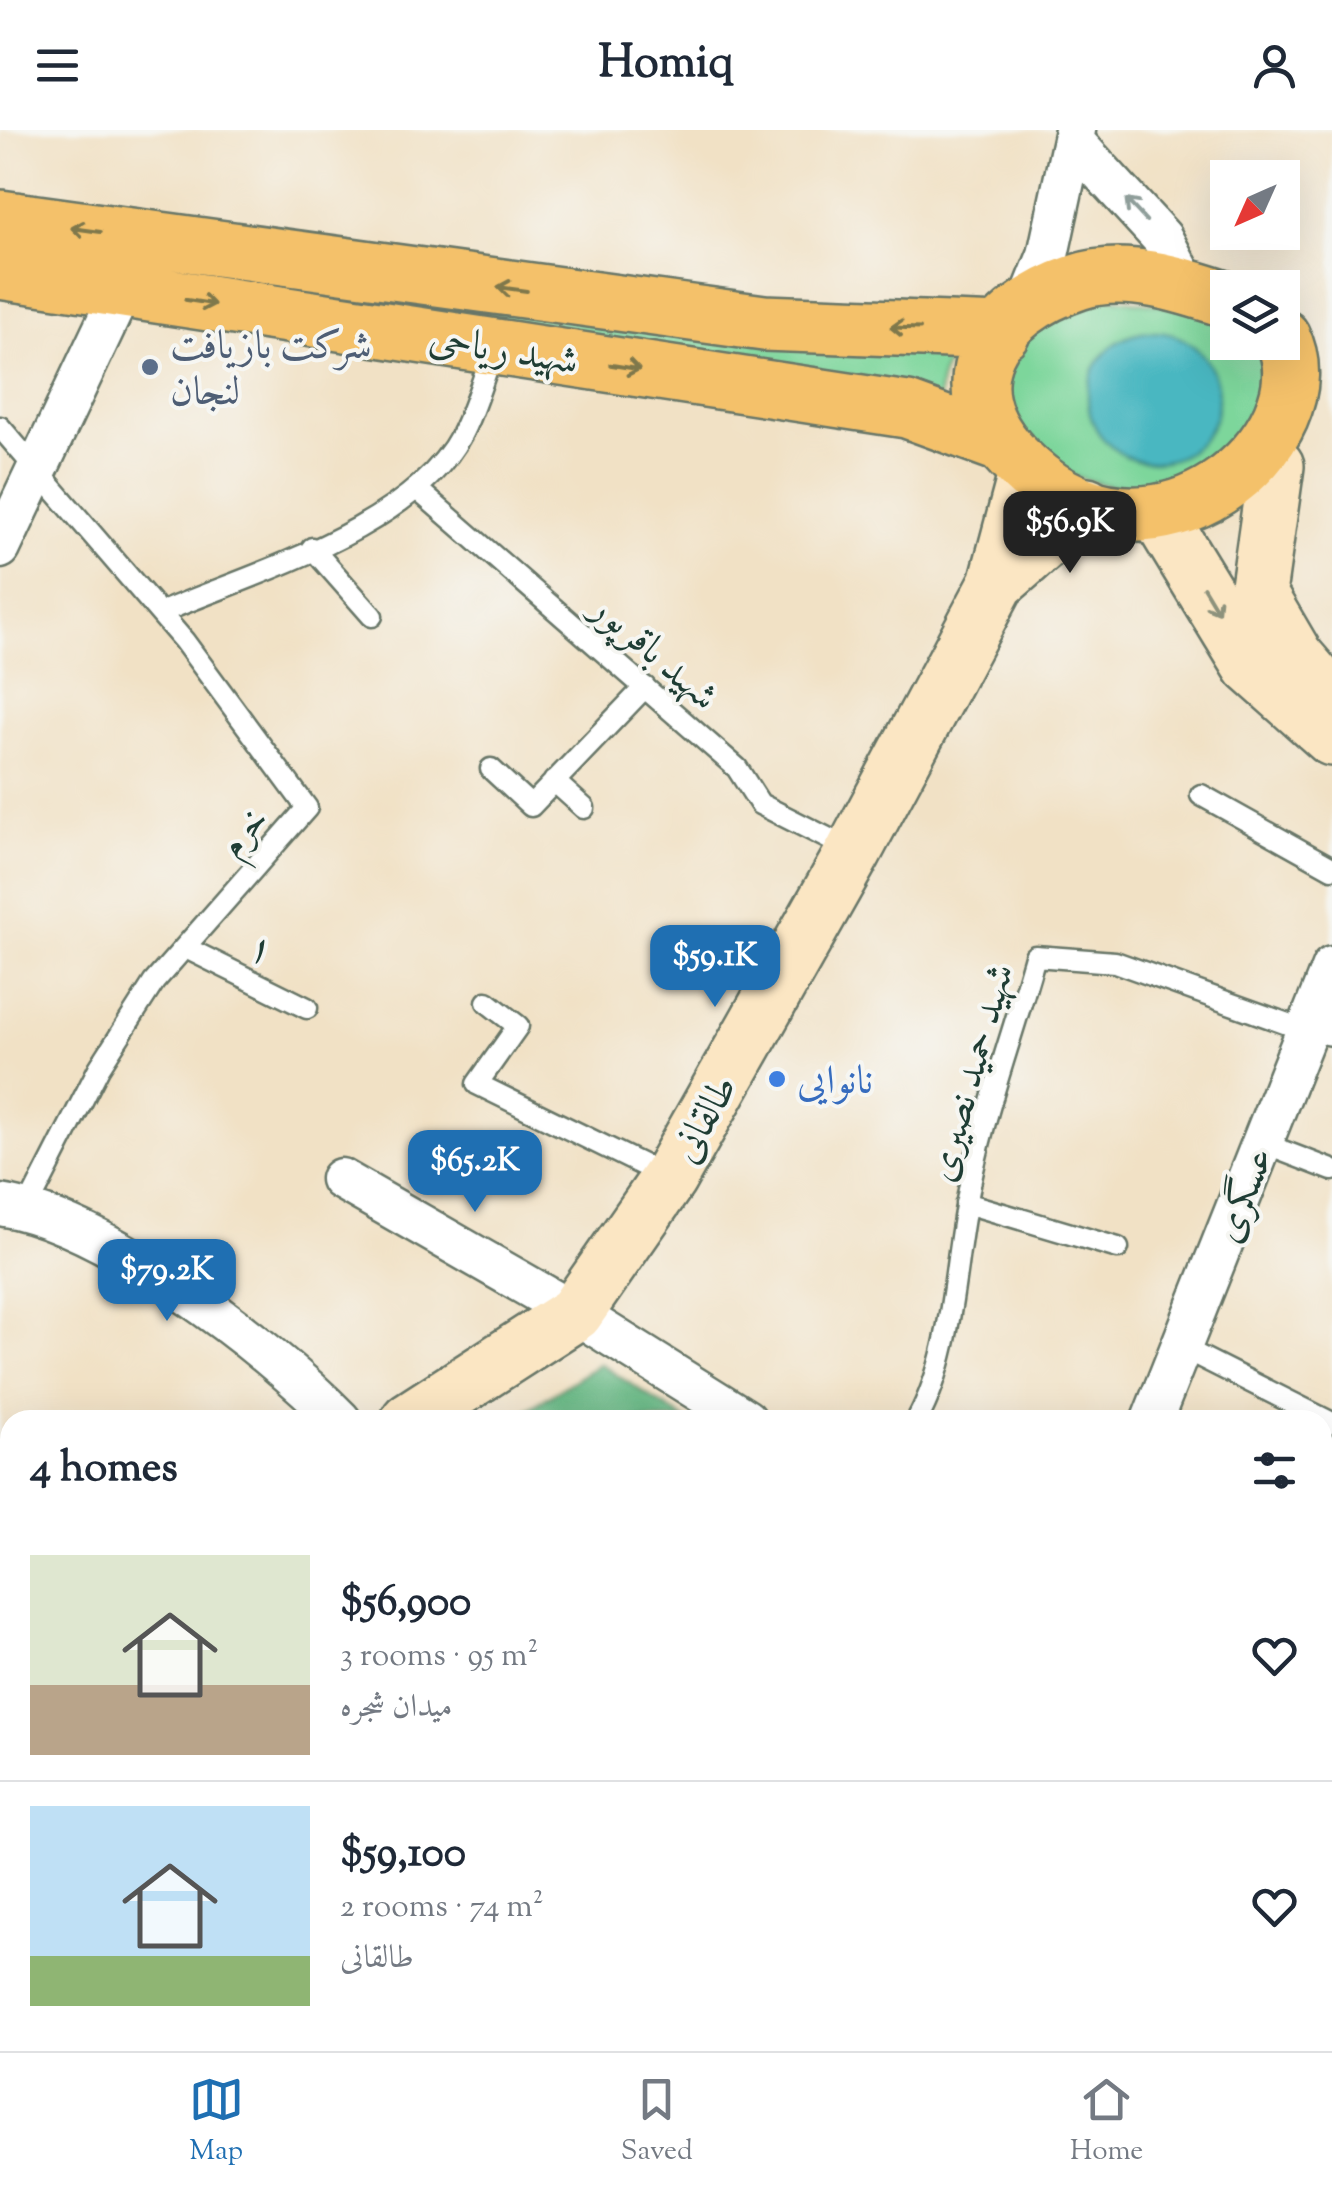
<!DOCTYPE html>
<html lang="en">
<head>
<meta charset="utf-8">
<style>
  :root { --surface:#fff; --page:#f2f2f3; --text:#1f2937; --muted:#747a83; --line:#e0e1e3; --accent:#1f6fb2 }
  body { margin:0; font-family:"Sorts Mill Goudy",Amiri,serif; background:var(--page); color:var(--text); height:100vh; display:flex; flex-direction:column; font-size:38px; white-space:nowrap }
  * { box-sizing:border-box; margin:0 }
  p { font-size:32px; color:var(--muted) }
  .icon { flex:none; width:55px; height:55px; fill:none; stroke:currentColor; stroke-width:2; stroke-linecap:round; stroke-linejoin:round }
  .map { position:relative; flex:1; overflow:hidden }
  .side { position:absolute; left:0px; top:1280px; width:1332px; height:642px; display:flex; flex-direction:column; background:var(--surface); border-radius:30px 30px 0 0; box-shadow:0 10px 40px #0002 }
  .side>* { flex:none }
  .needle { width:65px; rotate:225deg }
  .tools { position:absolute; left:1210px; top:30px; display:grid; gap:20px }
  .tools a { display:grid; place-items:center; width:90px; height:90px; border-radius:0px; background:var(--surface); box-shadow:0 10px 40px #0002; font-size:50px }
  .price { position:absolute; translate:-50% -85px; padding:0 22px; border-radius:20px; background:var(--accent); color:#fff; font-size:32px; line-height:65px; filter:drop-shadow(0 2px 5px #0008) }
  .price::after { content:''; position:absolute; left:50%; top:60px; width:30px; height:22px; margin-left:-15px; background:inherit; clip-path:polygon(0 0,100% 0,50% 100%) }
  .price.current { background:#222; color:#fff }
  ul { padding:0; list-style:none }
  li { display:flex; align-items:center; gap:30px; height:250px; padding:0 30px }
  li+li { border-top:2px solid var(--line) }
  li span { display:grid; place-items:center; flex:none; width:280px; height:200px; border-radius:0px; color:#555 }
  li>.icon { margin-inline-start:auto }
  span .icon { width:120px; height:120px; fill:#fffc; stroke-width:1 }
  li b { font-size:42px }
  h2 { display:flex; justify-content:space-between; align-items:center; height:120px; padding:0 30px; font-size:42px }
  header { display:flex; justify-content:space-between; align-items:center; height:130px; padding:0 30px; background:var(--surface); font-size:45px; font-weight:700 }
  .tabs { display:flex; justify-content:space-around; align-items:center; height:140px; border-top:2px solid var(--line); background:var(--surface); font-size:28px; color:var(--muted) }
  .tabs a { display:grid; justify-items:center; gap:5px }
  .tabs .current { color:var(--accent) }
  .map>svg:first-child { display:block }
  .green { fill:#7dd69b; stroke:#4e8a68; stroke-width:2.5 }
  .forest { fill:#66b783; stroke:#427a5c; stroke-width:2.5 }
  .water { fill:#48b7c1; stroke:#347a7a; stroke-width:2.5 }
  .lines { fill:none; stroke-linecap:round; stroke-linejoin:round }
  .lane-casing { stroke:#687667; stroke-width:25 }
  .street-casing { stroke:#687667; stroke-width:45 }
  .secondary-casing { stroke:#687667; stroke-width:60 }
  .primary-casing { stroke:#687667; stroke-width:60 }
  .lane { stroke:#fff; stroke-width:20 }
  .street { stroke:#fff; stroke-width:40 }
  .secondary { stroke:#fbe6c3; stroke-width:55 }
  .primary { stroke:#f4c16a; stroke-width:55 }
  .oneway { stroke:#8f9e9a }
  .oneway2 { stroke:#7f784c }
  .oneway3 { stroke:#8d927c }
  .service-dot { fill:#5c6f8a; stroke:#f6f6f2; stroke-width:4 }
  .shop-dot { fill:#3f7fe0; stroke:#f6f6f2; stroke-width:4 }
  .labels { text-anchor:middle; stroke-width:8; stroke-linejoin:round; paint-order:stroke }
  .service-label { font-size:40px; fill:#4e5e75; stroke:#f6f6f2; text-anchor:start }
  .street-label { font-size:40px; fill:#1f3d34; stroke:#f6f6f2 }
  .shop-label { font-size:40px; fill:#366cbe; stroke:#f6f6f2; text-anchor:start }
</style>
</head>
<body>
<header><svg class="icon" aria-label="menu" viewBox="0 0 24 24"><path d="M4 6h16M4 12h16M4 18h16"/></svg>Homiq<svg class="icon" aria-label="person" viewBox="0 0 24 24"><circle cx="12" cy="8" r="4"/><path d="M4 21q1-7 8-7t8 7"/></svg></header>
<div class="map">
<svg width="1332" height="1921" viewBox="0 0 1332 1921">
  <rect width="100%" height="100%" fill="#f6f6f2"/>
  <filter id="ink" filterUnits="userSpaceOnUse"><feTurbulence type="fractalNoise" baseFrequency=".01" numOctaves="2"/><feDisplacementMap in="SourceGraphic" scale="20" xChannelSelector="R" yChannelSelector="G"/><feConvolveMatrix kernelMatrix="1 2 1 2 8 2 1 2 1" color-interpolation-filters="sRGB"/></filter>
  <filter id="wash" filterUnits="userSpaceOnUse"><feTurbulence type="fractalNoise" baseFrequency=".0048" numOctaves="4" result="noise"/><feDisplacementMap in="SourceGraphic" scale="40" xChannelSelector="R" yChannelSelector="G"/><feGaussianBlur stdDeviation="2.25" result="paint"/><feColorMatrix in="noise" values="0 0 0 0 0 0 0 0 0 0 0 0 0 0 0 0 0 1.4 0 .05"/><feComposite in="paint" operator="in"/></filter>
  <g filter="url(#wash)">
    <rect width="100%" height="100%" fill="#f1e1c5"/>
    <path class="green" d="M237 153 726 202 956 212 941 247 938 274Z
      M1088 165 1227 184 1228 212 1273 213 1304 257 1168 373 1036 335 995 239 1029 196Z"/>
    <path class="forest" d="M600 1234 686 1290H511Z"/>
    <path class="water" d="M1088 267a65 65 0 1 1 130 0a65 65 0 1 1-130 0Z"/>
  </g>
  <g filter="url(#ink)">
    <g class="lines">
      <defs>
        <path id="lane" d="M0 297 184 511 307 678 154 852 99 938 27 1079
          M418 360 737 638 760 674 851 720
          M312 418 372 486
          M160 483C253 443 411 399 461 305 475 279 483 247 494 219
          M491 639 531 676 645 557
          M554 651 584 678
          M1201 665 1332 738
          M186 818 307 878
          M487 872 518 896 477 954 667 1047
          M1262 1013 1332 1040
          M966 1073 1118 1118
          M1181 1217 1332 1293
          M917 1290C952 1226 953 1146 966 1076 980 992 1012 908 1035 826L1115 832 1307 901 1332 905
          M349 1912 358 1921
          M1001 1921 1006 1912"/>
        <path id="street" d="M1073 11 1162 108 1188 157
          M1027 177 1048 125 1075 0
          M0 418 122 160
          M341 1049 575 1183 746 1290
          M0 1075C107 1092 265 1214 340 1290
          M1152 1290 1332 837
          M1322 1597 1332 1601
          M903 1912 914 1921
          M528 1921 533 1912
          M815 1921 820 1912"/>
        <path id="secondary" d="M1276 336 1258 463 1295 526 1332 569
          M1160 387 1251 536 1332 608
          M997 453 1087 375
          M409 1290 575 1183 669 1048 854 721 997 453 1027 341
          M0 1615 10 1605"/>
        <path id="primary" d="M0 88 764 193 1002 202
          M0 141 907 280 1003 315
          M1228 170C1183 155 1125 136 1078 152 992 180 943 253 1014 328 1152 473 1332 303 1282 207"/>
      </defs>
      <use href="#lane" class="lane-casing"/>
      <use href="#street" class="street-casing"/>
      <use href="#secondary" class="secondary-casing"/>
      <use href="#primary" class="primary-casing"/>
      <use href="#lane" class="lane"/>
      <use href="#street" class="street"/>
      <use href="#secondary" class="secondary"/>
      <use href="#primary" class="primary"/>
    </g>
    <defs><path id="oneway-shaft" d="M-6 0H5M1.5-3L5.5 0L1.5 3" fill="none" stroke-width="1.6" stroke-linecap="round" stroke-linejoin="round" transform="scale(2.5)"/></defs>
    <use class="oneway" href="#oneway-shaft" transform="translate(1136 80) rotate(-133)"/>
    <g class="oneway2">
      <use href="#oneway-shaft" transform="translate(86 100) rotate(-172)"/>
      <use href="#oneway-shaft" transform="translate(512 159) rotate(-172)"/>
      <use href="#oneway-shaft" transform="translate(200 172) rotate(9)"/>
      <use href="#oneway-shaft" transform="translate(905 198) rotate(-178)"/>
      <use href="#oneway-shaft" transform="translate(625 237) rotate(9)"/>
    </g>
    <use class="oneway3" href="#oneway-shaft" transform="translate(1211 470) rotate(59)"/>
  </g>
  <circle class="service-dot" cx="150" cy="237" r="10"/>
  <circle class="shop-dot" cx="777" cy="949" r="10"/>
  <g class="labels">
    <g class="service-label">
      <text x="170" y="228">شرکت بازیافت<tspan x="170" dy="46">لنجان</tspan></text>
    </g>
    <g class="street-label">
      <text transform="translate(504 218) rotate(9)" y="14">شهید ریاحی</text>
      <text transform="translate(656 521) rotate(41)" y="14">شهید باقرپور</text>
      <text transform="translate(242 701) rotate(-50)" y="14">خرم</text>
      <text transform="translate(262 817) rotate(26)" y="14">۱</text>
      <text transform="translate(969 942) rotate(-74)" y="14">شهید حمید نصیری</text>
      <text transform="translate(703 988) rotate(-61)" y="14">طالقانی</text>
      <text transform="translate(1242 1064) rotate(-68)" y="14">عسگری</text>
    </g>
    <g class="shop-label">
      <text x="797" y="963">نانوایی</text>
    </g>
  </g>
</svg>
<div class="tools">
<a><svg class="needle" viewBox="-14 -14 28 28"><path d="M0-13l5 13h-10z" fill="#e53935"/><path d="M0 13l5-13h-10z" fill="#747a83"/></svg></a>
<a><svg class="icon" aria-label="layers" viewBox="0 0 24 24"><path d="M12 4l9 5-9 5-9-5zM3 14l9 5 9-5"/></svg></a>
</div>
<b class="price current" style="left:1070px;top:446px">$56.9K</b>
<b class="price" style="left:715px;top:880px">$59.1K</b>
<b class="price" style="left:475px;top:1085px">$65.2K</b>
<b class="price" style="left:167px;top:1194px">$79.2K</b>
<section class="side">
<h2>4 homes<svg class="icon" aria-label="filters" viewBox="0 0 24 24"><path d="M4 7h16M4 17h16"/><circle cx="9" cy="7" r="2"/><circle cx="15" cy="17" r="2"/></svg></h2>
<ul>
<li><span style="background:linear-gradient(#dfe7d0 65%,#b9a48a 0)"><svg class="icon" aria-label="home" viewBox="0 0 24 24"><path d="M3 11l9-7 9 7M6 9v11h12V9"/></svg></span><div><b>$56,900</b><p>3 rooms · 95 m²</p><p>میدان شجره</p></div><svg class="icon" aria-label="heart" viewBox="0 0 24 24"><path d="M12 20l-8-8c-3-5 5-10 8-4 3-6 11-1 8 4z"/></svg></li>
<li><span style="background:linear-gradient(#bfe0f5 75%,#8fb573 0)"><svg class="icon" aria-label="home" viewBox="0 0 24 24"><path d="M3 11l9-7 9 7M6 9v11h12V9"/></svg></span><div><b>$59,100</b><p>2 rooms · 74 m²</p><p>طالقانی</p></div><svg class="icon" aria-label="heart" viewBox="0 0 24 24"><path d="M12 20l-8-8c-3-5 5-10 8-4 3-6 11-1 8 4z"/></svg></li>
</ul>
</section>
</div>
<nav class="tabs">
<a class="current"><svg class="icon" aria-label="map" viewBox="0 0 24 24"><path d="M3 6l6-2 6 2 6-2v14l-6 2-6-2-6 2zM9 4v14M15 6v14"/></svg>Map</a>
<a><svg class="icon" aria-label="saved" viewBox="0 0 24 24"><path d="M7 4h10v16l-5-4-5 4z"/></svg>Saved</a>
<a><svg class="icon" aria-label="home" viewBox="0 0 24 24"><path d="M3 11l9-7 9 7M6 9v11h12V9"/></svg>Home</a>
</nav>
</body>
</html>
